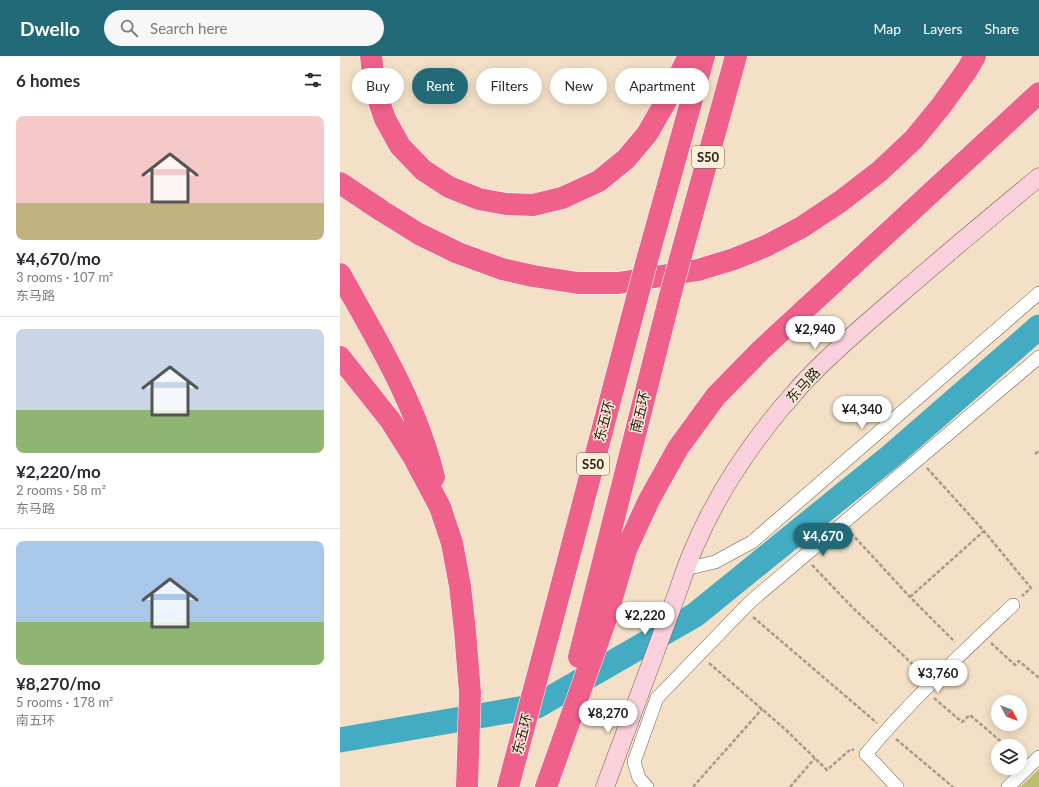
<!DOCTYPE html>
<html lang="en">
<head>
<meta charset="utf-8">
<style>
  :root { --surface:#fff; --page:#f7f7f7; --text:#2b2b33; --muted:#7c7c81; --line:#e1e1e2; --accent:#236a78 }
  body { margin:0; font-family:Lato,"Noto Sans SC",sans-serif; background:var(--page); color:var(--text); height:100vh; display:flex; flex-direction:column; font-size:15px; white-space:nowrap }
  * { box-sizing:border-box; margin:0 }
  p { font-size:13px; color:var(--muted) }
  .icon { flex:none; width:22px; height:22px; fill:none; stroke:currentColor; stroke-width:2; stroke-linecap:round; stroke-linejoin:round }
  .map { position:relative; flex:1; overflow:hidden }
  .details { display:flex; flex-direction:column; background:var(--surface); width:340px }
  .details>* { flex:none }
  .hud { position:absolute; left:12px; top:12px; width:380px; height:36px; display:flex; gap:8px }
  .needle { width:26px; rotate:131deg }
  .controls { position:absolute; left:651px; top:639px; display:grid; gap:8px }
  .controls a { display:grid; place-items:center; width:36px; height:36px; border-radius:50%; background:var(--surface); box-shadow:0 2px 10px #0003; font-size:20px }
  .price { position:absolute; translate:-50% -34px; padding:0 9px; border-radius:14px; background:#fff; color:#222; font-size:13px; line-height:26px; filter:drop-shadow(0 1px 2px #0008) }
  .price::after { content:''; position:absolute; left:50%; top:24px; width:12px; height:9px; margin-left:-6px; background:inherit; clip-path:polygon(0 0,100% 0,50% 100%) }
  .price.selected { background:var(--accent); color:#fff }
  ul { padding:0; list-style:none }
  li { display:grid; align-content:center; gap:8px; height:212px; padding:0 16px }
  li+li { border-top:1px solid var(--line) }
  li span { display:grid; place-items:center; height:124px; border-radius:8px; color:#555 }
  li>.icon { margin-inline-start:auto }
  span .icon { width:72px; height:72px; fill:#fffc; stroke-width:1 }
  li b { font-size:17px }
  h2 { display:flex; justify-content:space-between; align-items:center; height:48px; padding:0 16px; font-size:17px }
  .chip { padding:0 14px; border-radius:18px; background:var(--surface); box-shadow:0 2px 10px #0003; font-size:14px; line-height:36px }
  .chip.selected { background:var(--accent); color:#fff }
  header { display:flex; align-items:center; gap:24px; box-sizing:border-box; height:56px; padding:0 20px; background:var(--accent); color:#fff }
  header strong { font-size:19px }
  nav { display:flex; gap:22px; margin-inline-start:auto; font-size:14px }
  .search { width:280px; height:36px; background:var(--page); display:flex; align-items:center; gap:10px; box-sizing:border-box; padding:0 14px; border-radius:22px; color:var(--muted); font-size:15px }
  main { display:flex; flex:1; min-height:0 }
  .map>svg:first-child { display:block }
  .green { fill:#bcbf72 }
  .lines { fill:none; stroke-linecap:round; stroke-linejoin:round }
  .river { stroke:#43abc2; stroke-width:25 }
  .street-casing { stroke:#6b5b45; stroke-width:14 }
  .secondary-casing { stroke:#6b5b45; stroke-width:19 }
  .highway-casing { stroke:#fff; stroke-width:23 }
  .path { stroke:#a89a87; stroke-width:2.5; stroke-dasharray:4 2; stroke-linecap:butt }
  .street { stroke:#fff; stroke-width:13 }
  .secondary { stroke:#fad0dc; stroke-width:18 }
  .highway { stroke:#ef618b; stroke-width:22 }
  .highway-bridge-casing { stroke:#fff; stroke-width:23; stroke-linecap:butt }
  .highway-bridge { stroke:#ef618b; stroke-width:22 }
  .labels { text-anchor:middle; stroke-width:3; stroke-linejoin:round; paint-order:stroke }
  .shield { fill:#fdeeda; stroke:#675e52; stroke-width:1 }
  .shield-label { font-size:13px; font-weight:bold; fill:#272017 }
  .street-label { font-size:14px; fill:#272017; stroke:#fdeeda }
</style>
</head>
<body>
<header>
<strong>Dwello</strong>
<div class="search"><svg class="icon" aria-label="search" viewBox="0 0 24 24"><circle cx="10" cy="10" r="6"/><path d="M15 15l6 6"/></svg>Search here</div>
<nav><a>Map</a><a>Layers</a><a>Share</a></nav>
</header>
<main>
<section class="details">
<h2>6 homes<svg class="icon" aria-label="filters" viewBox="0 0 24 24"><path d="M4 7h16M4 17h16"/><circle cx="9" cy="7" r="2"/><circle cx="15" cy="17" r="2"/></svg></h2>
<ul>
<li><span style="background:linear-gradient(#f6c9c9 70%,#c2b280 0)"><svg class="icon" aria-label="home" viewBox="0 0 24 24"><path d="M3 11l9-7 9 7M6 9v11h12V9"/></svg></span><div><b>¥4,670/mo</b><p>3 rooms · 107 m²</p><p>东马路</p></div></li>
<li><span style="background:linear-gradient(#c9d6e8 65%,#8fb573 0)"><svg class="icon" aria-label="home" viewBox="0 0 24 24"><path d="M3 11l9-7 9 7M6 9v11h12V9"/></svg></span><div><b>¥2,220/mo</b><p>2 rooms · 58 m²</p><p>东马路</p></div></li>
<li><span style="background:linear-gradient(#a9c7e8 65%,#8fb573 0)"><svg class="icon" aria-label="home" viewBox="0 0 24 24"><path d="M3 11l9-7 9 7M6 9v11h12V9"/></svg></span><div><b>¥8,270/mo</b><p>5 rooms · 178 m²</p><p>南五环</p></div></li>
</ul>
</section>
<div class="map">
<svg width="699" height="731" viewBox="0 0 699 731">
  <rect width="100%" height="100%" fill="#f3e0c7"/>
  <path class="green" d="M699 713V731H680Z"/>
  <g class="lines">
    <path class="river" d="M0 684 197 650 355 559 551 400 699 271"/>
    <defs>
      <path id="street" d="M345 513 375 506 412 486 699 237
        M307 731 299 722 294 706 317 642 410 546 699 301
        M557 731 526 698C571 644 622 597 673 549
        M668 731 699 701"/>
      <path id="secondary" d="M265 731 338 535C360 465 396 406 443 350 451 342 457 333 465 325 494 294 527 267 558 240 605 199 652 160 699 121"/>
      <path id="highway" d="M31 0 35 34 45 63 60 90 83 114 109 131 139 143 166 148 193 149 222 142 259 125 286 103 307 78 325 47 349 0
        M0 127 42 155 79 178 118 197 162 213 193 220 238 227H278L358 214 394 203 426 190 462 171 501 145 540 115 574 83 601 50 627 14 635 0
        M340 203 396 0
        M306 208 364 0
        M0 218C37 284 76 347 94 421
        M0 301 50 364 74 402 100 451 112 487 120 530 125 575 130 637 127 731
        M239 601 330 240
        M168 731 210 573 297 242
        M206 731 266 563 286 494 309 444 338 392 376 340 421 294 699 37"/>
    </defs>
    <use href="#street" class="street-casing"/>
    <use href="#secondary" class="secondary-casing"/>
    <use href="#highway" class="highway-casing"/>
    <path class="path" d="M695 398 699 395
      M587 412 644 475 691 532 682 540
      M511 477 570 541 615 586
      M472 509 513 552 583 618
      M570 541 644 475
      M413 561 537 667
      M651 587 675 609 679 605 699 622
      M369 607 446 674 487 714 511 693 514 694
      M594 642 622 666 630 659 666 690
      M556 683 613 731
      M353 731 422 653
      M450 731 475 702"/>
    <use href="#street" class="street"/>
    <use href="#secondary" class="secondary"/>
    <use href="#highway" class="highway"/>
    <defs>
      <path id="highway-bridge" d="M330 240 340 203
        M297 242 306 208"/>
    </defs>
    <use href="#highway-bridge" class="highway-bridge-casing"/>
    <use href="#highway-bridge" class="highway-bridge"/>
  </g>
  <g class="labels">
    <g class="shield">
      <rect x="352" y="90" width="32" height="22" rx="3"/>
      <rect x="237" y="397" width="32" height="22" rx="3"/>
    </g>
    <g class="shield-label">
      <text x="368" y="106">S50</text>
      <text x="253" y="413">S50</text>
    </g>
    <g class="street-label">
      <text transform="translate(463 329) rotate(-47)" y="5">东马路</text>
      <text transform="translate(300 356) rotate(-76)" y="5">南五环</text>
      <text transform="translate(264 365) rotate(-75)" y="5">东五环</text>
      <text transform="translate(182 678) rotate(-75)" y="5">东五环</text>
    </g>
  </g>
</svg>
<div class="controls">
<a><svg class="needle" viewBox="-14 -14 28 28"><path d="M0-13l5 13h-10z" fill="#e53935"/><path d="M0 13l5-13h-10z" fill="#7c7c81"/></svg></a>
<a><svg class="icon" aria-label="layers" viewBox="0 0 24 24"><path d="M12 4l9 5-9 5-9-5zM3 14l9 5 9-5"/></svg></a>
</div>
<b class="price" style="left:475px;top:294px">¥2,940</b>
<b class="price" style="left:522px;top:374px">¥4,340</b>
<b class="price selected" style="left:483px;top:501px">¥4,670</b>
<b class="price" style="left:305px;top:580px">¥2,220</b>
<b class="price" style="left:598px;top:638px">¥3,760</b>
<b class="price" style="left:268px;top:678px">¥8,270</b>
<div class="hud">
<a class="chip">Buy</a>
<a class="chip selected">Rent</a>
<a class="chip">Filters</a>
<a class="chip">New</a>
<a class="chip">Apartment</a>
</div>
</div>
</main>
</body>
</html>
